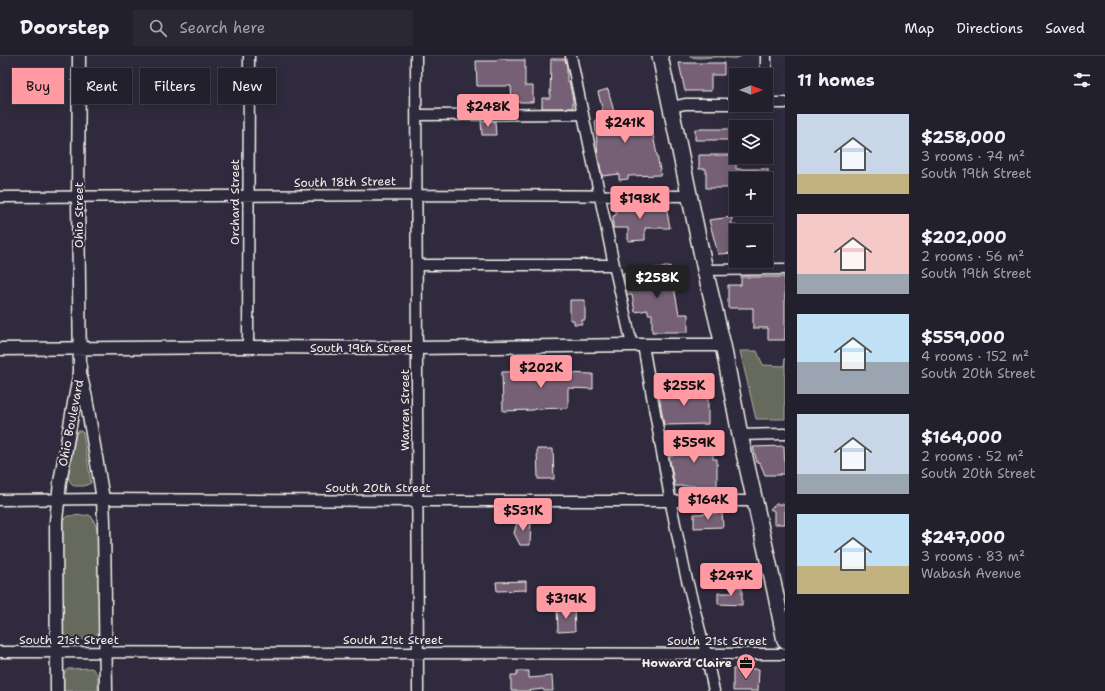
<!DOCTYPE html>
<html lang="en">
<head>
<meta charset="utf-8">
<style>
  :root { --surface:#23202e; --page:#2b2836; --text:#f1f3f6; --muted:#a3a3aa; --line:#403e4a; --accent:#ff9aa2 }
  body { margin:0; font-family:"Shantell Sans",sans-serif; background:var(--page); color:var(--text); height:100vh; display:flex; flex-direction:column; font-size:15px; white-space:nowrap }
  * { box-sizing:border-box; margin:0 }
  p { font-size:13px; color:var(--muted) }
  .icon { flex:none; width:22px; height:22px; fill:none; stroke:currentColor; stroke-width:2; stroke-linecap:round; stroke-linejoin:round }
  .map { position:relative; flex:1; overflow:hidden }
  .sheet { display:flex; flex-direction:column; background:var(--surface); width:320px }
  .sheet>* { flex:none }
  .banner { position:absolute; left:12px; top:12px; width:380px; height:36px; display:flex; gap:8px }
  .needle { width:26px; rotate:90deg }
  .fabs { position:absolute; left:729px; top:12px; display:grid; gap:8px }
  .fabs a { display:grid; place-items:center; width:44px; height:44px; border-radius:0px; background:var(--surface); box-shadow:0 2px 10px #0003,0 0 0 1px var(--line); font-size:20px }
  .price { position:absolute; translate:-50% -34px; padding:0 9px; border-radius:4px; background:var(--accent); color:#111; font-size:13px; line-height:26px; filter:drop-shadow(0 1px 2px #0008) }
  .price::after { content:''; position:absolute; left:50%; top:24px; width:12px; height:9px; margin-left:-6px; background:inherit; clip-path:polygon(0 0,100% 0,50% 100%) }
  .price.on { background:#222; color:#fff }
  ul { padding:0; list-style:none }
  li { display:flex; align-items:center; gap:12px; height:100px; padding:0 12px }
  li span { display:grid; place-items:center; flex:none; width:112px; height:80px; border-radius:0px; color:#555 }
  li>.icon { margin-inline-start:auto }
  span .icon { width:48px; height:48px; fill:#fffc; stroke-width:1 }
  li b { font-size:17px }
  h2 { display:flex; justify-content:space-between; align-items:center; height:48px; padding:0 12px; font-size:17px }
  .chip { padding:0 14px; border-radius:0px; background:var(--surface); box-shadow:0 2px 10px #0003,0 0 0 1px var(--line); font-size:14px; line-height:36px }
  .chip.on { background:var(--accent); color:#111 }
  header { display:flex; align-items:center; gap:24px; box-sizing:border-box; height:56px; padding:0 20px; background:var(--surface); border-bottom:1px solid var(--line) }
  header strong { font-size:19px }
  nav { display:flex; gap:22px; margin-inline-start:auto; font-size:14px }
  .search { width:280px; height:36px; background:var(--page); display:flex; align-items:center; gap:10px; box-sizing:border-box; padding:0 14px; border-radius:0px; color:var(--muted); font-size:15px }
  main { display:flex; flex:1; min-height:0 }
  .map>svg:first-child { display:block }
  .green { fill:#666b5d; stroke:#adaea2 }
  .building { fill:#766076; stroke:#f4f1e8 }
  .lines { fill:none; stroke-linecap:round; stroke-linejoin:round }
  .minor-casing { stroke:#f4f1e8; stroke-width:13 }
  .tertiary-casing { stroke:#f4f1e8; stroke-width:15 }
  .primary-casing { stroke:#f4f1e8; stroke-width:18 }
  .minor { stroke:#2f2a3d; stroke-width:10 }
  .tertiary { stroke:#2f2a3d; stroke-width:12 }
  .primary { stroke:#2f2a3d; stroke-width:15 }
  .labels { text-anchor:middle; stroke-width:4; stroke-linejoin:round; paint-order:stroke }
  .street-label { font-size:12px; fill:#f4f1e8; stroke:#2f2a3d }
  .poi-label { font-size:12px; font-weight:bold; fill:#f4f1e8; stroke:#2f2a3d; text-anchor:end }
</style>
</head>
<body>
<header>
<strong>Doorstep</strong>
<div class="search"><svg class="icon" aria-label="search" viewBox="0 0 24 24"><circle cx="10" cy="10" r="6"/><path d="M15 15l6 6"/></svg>Search here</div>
<nav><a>Map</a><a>Directions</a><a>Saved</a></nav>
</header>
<main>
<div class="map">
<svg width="785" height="635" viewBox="0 0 785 635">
  <rect width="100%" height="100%" fill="#2f2a3d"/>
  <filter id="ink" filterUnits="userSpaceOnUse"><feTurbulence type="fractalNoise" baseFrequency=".025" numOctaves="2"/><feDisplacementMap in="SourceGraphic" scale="8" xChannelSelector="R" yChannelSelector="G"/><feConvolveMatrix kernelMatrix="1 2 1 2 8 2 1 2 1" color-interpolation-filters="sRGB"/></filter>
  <g filter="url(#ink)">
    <path class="green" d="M689 0H742C733 5 725 0 715 1 705 1 700 4 689 0Z
      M740 295H757L763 309 784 310 785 302V363H756Z
      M78 375H81L83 377 91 427 84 430H75L72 429 68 421 76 377Z
      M89 459 92 461 98 475 100 579 98 582C85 583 67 588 61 573L63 464 67 460Z
      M92 612 98 619V635H63C63 626 60 618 68 613Z"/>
    <path class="building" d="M498 3H505L507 4H525V30H533V46H512L511 30H477L476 5H496Z
      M551 3H565L567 11V25H569L573 44V52H542V42H550Z
      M679 7H724V19H711V35H685Z
      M608 33 616 64H650L661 119 628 120V123L619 124V118L602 120 598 100 595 64H605L598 36Z
      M481 65H495L496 79H482Z
      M695 73H736V84H695Z
      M699 99H736V113H768V123H736V132H706V113H699Z
      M644 149 666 150 670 172H645V184L628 185V172H613V160L616 159V150Z
      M732 161V169H736V197L718 198 709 164Z
      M670 210 679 258H688V276H652V258H648V254L635 256 632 239H627L623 217Z
      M741 221H785V284H768V272H753V252H728V229H741Z
      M570 244H585V264H582V268H574V264H570Z
      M548 310H565V317L593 318V333L568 332V352L534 353V354L503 355 502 316 549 315Z
      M693 332V336L708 335V368L664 369 658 333Z
      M673 385H713V403H717V430H675L669 401 673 400Z
      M784 390 785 418H780V419H765L760 407 757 406 753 391Z
      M537 393H553L554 423H538Z
      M776 448H785V468H774V455L770 453Z
      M722 457 723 471 694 472V458Z
      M518 463H531L530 489H520L514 477Z
      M526 525V534L497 535 496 526Z
      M733 531H742V549L718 548V537H733Z
      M574 551 575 575 558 576 557 552Z
      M733 613H759L758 635H733Z
      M517 615H529V622L552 620 553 635H544L543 633 526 635H511V619H517Z"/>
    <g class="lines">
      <defs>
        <path id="minor" d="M416 0 418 635
          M571 0 614 209 632 289
          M766 19V0
          M766 47H785
          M672 51 685 48H736
          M417 59 583 58
          M0 141 417 139 691 140
          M417 209H614
          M705 214 785 213
          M643 289 672 453 685 516 706 598 714 635
          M248 291 249 0
          M740 379 785 378
          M0 444 103 443 418 445H755
          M0 596 785 598"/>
        <path id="tertiary" d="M79 0 78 141 80 317 86 342 100 425 103 443 104 466 106 635
          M0 293 248 291 417 292 632 289H723
          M57 635 56 465 60 426 74 347 79 320"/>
        <path id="primary" d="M660 0 705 214 723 289 740 379 775 535 785 585"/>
      </defs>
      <use href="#minor" class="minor-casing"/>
      <use href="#tertiary" class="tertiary-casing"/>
      <use href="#primary" class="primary-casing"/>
      <use href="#minor" class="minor"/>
      <use href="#tertiary" class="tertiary"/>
      <use href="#primary" class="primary"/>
    </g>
  </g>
  <defs>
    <symbol id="office-pin" viewBox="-11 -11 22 30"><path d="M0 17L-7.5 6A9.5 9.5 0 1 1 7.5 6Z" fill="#ff9aa2" stroke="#2f2a3d"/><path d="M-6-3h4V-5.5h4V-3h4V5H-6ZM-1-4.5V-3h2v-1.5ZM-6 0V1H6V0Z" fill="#111"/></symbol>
  </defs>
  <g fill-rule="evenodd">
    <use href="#office-pin" x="735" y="596" width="22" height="30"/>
  </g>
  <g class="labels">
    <g class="street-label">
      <text transform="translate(345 126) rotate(-1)" y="4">South 18th Street</text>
      <text transform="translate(235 146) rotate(-90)" y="4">Orchard Street</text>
      <text transform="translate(79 159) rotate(-90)" y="4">Ohio Street</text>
      <text x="361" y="296">South 19th Street</text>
      <text transform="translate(405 354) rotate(-90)" y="4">Warren Street</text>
      <text transform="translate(71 367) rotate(-79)" y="4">Ohio Boulevard</text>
      <text x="378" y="436">South 20th Street</text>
      <text x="69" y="588">South 21st Street</text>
      <text x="393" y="588">South 21st Street</text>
      <text x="717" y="589">South 21st Street</text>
    </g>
    <g class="poi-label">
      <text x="732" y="611">Howard Claire</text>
    </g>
  </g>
</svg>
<div class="fabs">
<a><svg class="needle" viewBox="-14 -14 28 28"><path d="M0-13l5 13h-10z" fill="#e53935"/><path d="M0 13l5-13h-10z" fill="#a3a3aa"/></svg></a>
<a><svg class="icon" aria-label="layers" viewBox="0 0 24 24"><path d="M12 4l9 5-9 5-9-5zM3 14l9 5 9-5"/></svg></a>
<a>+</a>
<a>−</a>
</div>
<b class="price" style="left:488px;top:72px">$248K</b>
<b class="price" style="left:625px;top:88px">$241K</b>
<b class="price" style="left:640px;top:164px">$198K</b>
<b class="price on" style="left:657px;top:243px">$258K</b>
<b class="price" style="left:541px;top:333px">$202K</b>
<b class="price" style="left:684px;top:351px">$255K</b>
<b class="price" style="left:694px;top:408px">$559K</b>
<b class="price" style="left:708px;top:465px">$164K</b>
<b class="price" style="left:523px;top:476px">$531K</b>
<b class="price" style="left:731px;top:541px">$247K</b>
<b class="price" style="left:566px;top:564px">$319K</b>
<div class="banner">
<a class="chip on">Buy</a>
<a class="chip">Rent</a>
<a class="chip">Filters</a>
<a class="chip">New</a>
</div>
</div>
<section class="sheet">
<h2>11 homes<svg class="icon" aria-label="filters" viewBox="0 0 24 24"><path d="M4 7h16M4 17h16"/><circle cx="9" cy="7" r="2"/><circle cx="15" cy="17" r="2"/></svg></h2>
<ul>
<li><span style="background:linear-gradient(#c9d6e8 75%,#c2b280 0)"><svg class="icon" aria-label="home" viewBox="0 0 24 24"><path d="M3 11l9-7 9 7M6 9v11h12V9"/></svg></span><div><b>$258,000</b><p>3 rooms · 74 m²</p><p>South 19th Street</p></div></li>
<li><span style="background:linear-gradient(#f6c9c9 75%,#9aa5b1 0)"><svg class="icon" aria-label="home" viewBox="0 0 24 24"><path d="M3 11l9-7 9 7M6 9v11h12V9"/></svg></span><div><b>$202,000</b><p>2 rooms · 56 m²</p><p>South 19th Street</p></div></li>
<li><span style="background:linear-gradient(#bfe0f5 60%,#9aa5b1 0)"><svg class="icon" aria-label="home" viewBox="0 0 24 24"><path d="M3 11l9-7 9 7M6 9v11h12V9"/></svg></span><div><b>$559,000</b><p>4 rooms · 152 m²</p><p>South 20th Street</p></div></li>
<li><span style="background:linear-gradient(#c9d6e8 75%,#9aa5b1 0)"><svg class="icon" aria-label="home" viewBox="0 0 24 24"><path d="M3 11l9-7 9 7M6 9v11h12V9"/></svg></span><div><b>$164,000</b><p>2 rooms · 52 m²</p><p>South 20th Street</p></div></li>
<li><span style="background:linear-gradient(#bfe0f5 65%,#c2b280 0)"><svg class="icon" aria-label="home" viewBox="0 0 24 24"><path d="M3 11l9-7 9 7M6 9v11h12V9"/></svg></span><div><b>$247,000</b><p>3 rooms · 83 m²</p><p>Wabash Avenue</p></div></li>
</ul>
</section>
</main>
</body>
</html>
